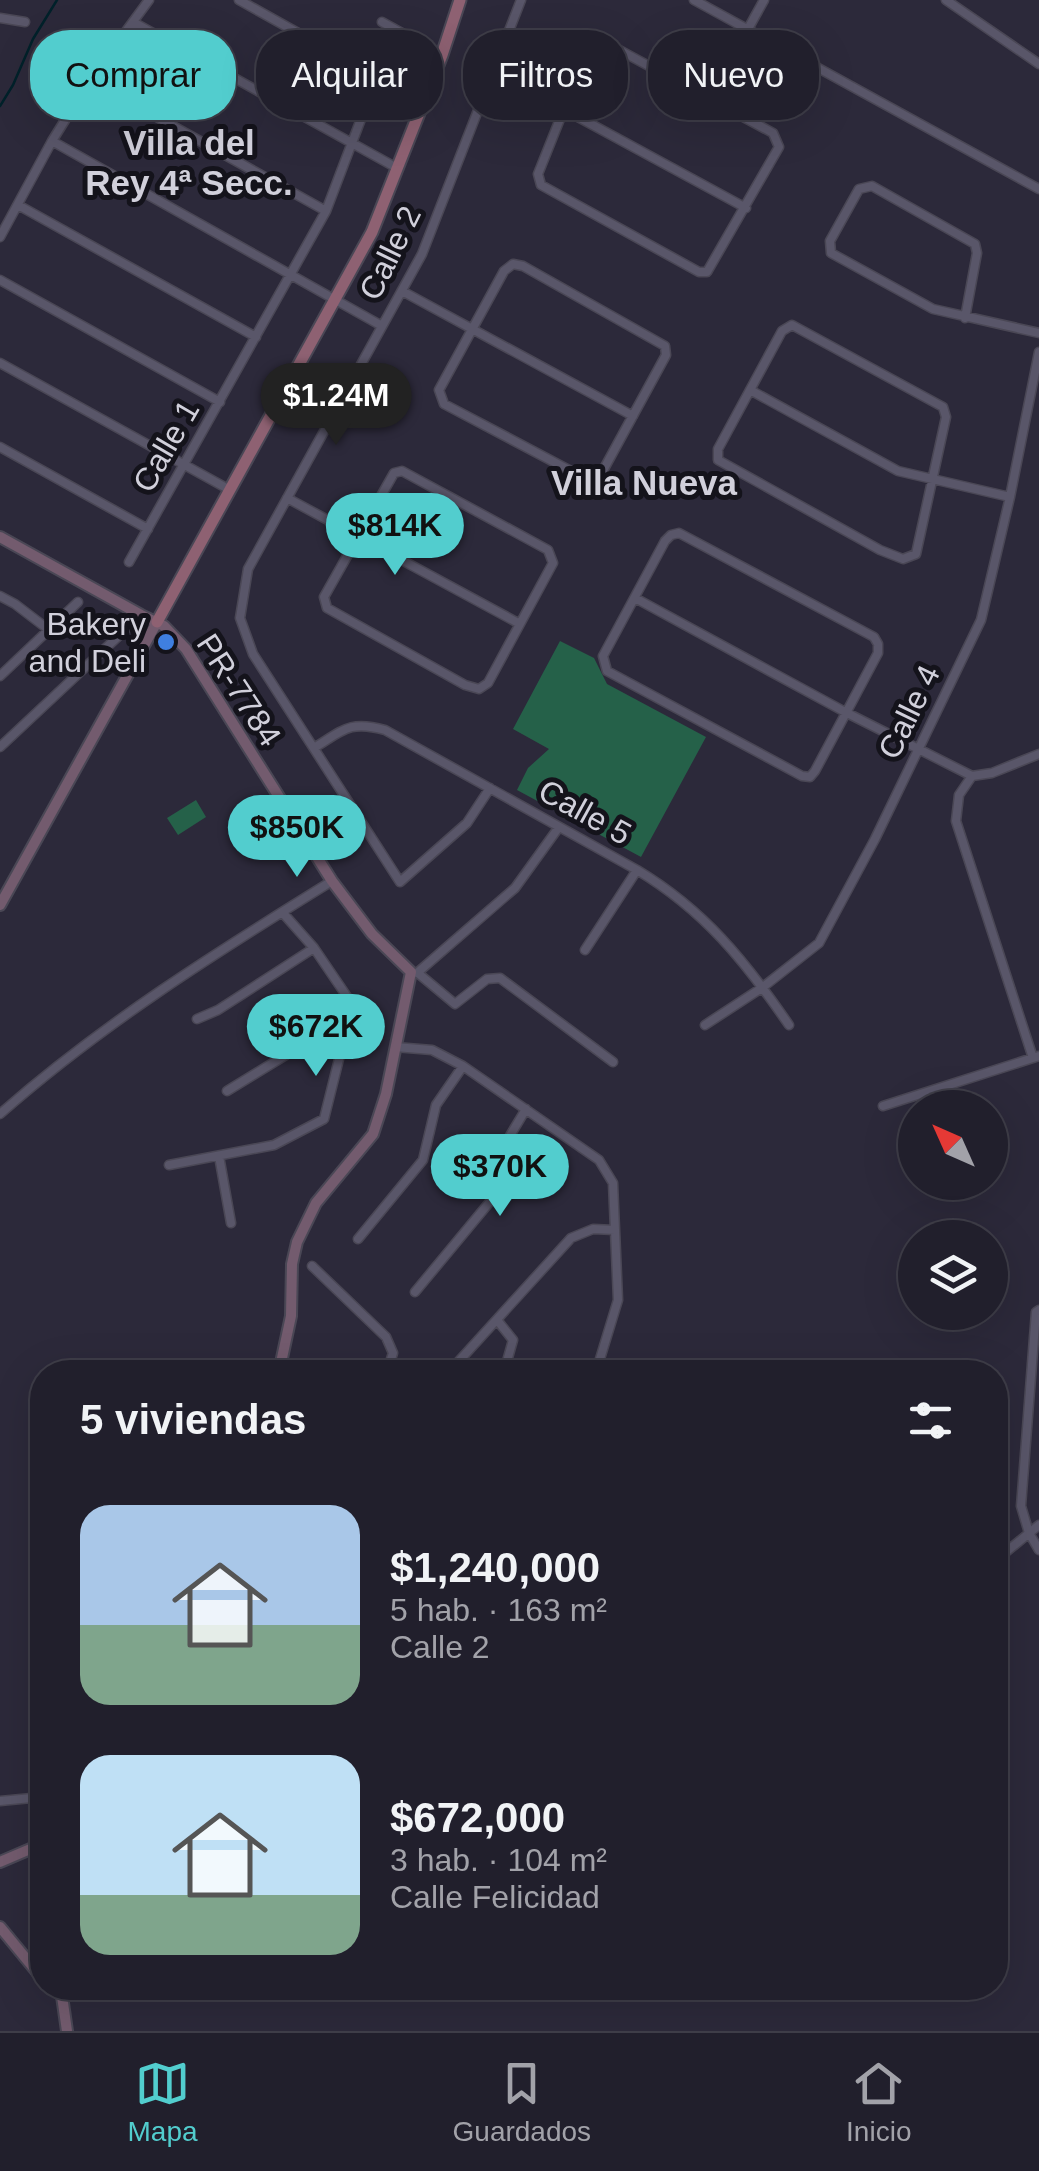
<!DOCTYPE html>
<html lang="es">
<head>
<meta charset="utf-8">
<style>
  :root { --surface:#211f2c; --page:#2d2c38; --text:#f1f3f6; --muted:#a2a2a9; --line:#3e3d48; --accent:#52cdce }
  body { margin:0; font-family:Arial,sans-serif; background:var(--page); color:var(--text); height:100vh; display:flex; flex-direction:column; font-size:38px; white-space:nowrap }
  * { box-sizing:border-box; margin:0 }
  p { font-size:32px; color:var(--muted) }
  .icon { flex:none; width:55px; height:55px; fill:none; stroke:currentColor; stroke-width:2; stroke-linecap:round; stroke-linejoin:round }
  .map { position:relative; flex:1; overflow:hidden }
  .sheet { position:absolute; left:30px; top:1360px; width:978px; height:640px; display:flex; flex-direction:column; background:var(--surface); border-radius:40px; box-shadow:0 10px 40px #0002,0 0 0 2px var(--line) }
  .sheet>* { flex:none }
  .hud { position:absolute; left:30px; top:30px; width:980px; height:90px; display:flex; gap:20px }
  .needle { width:65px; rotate:315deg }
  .controls { position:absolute; left:898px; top:1090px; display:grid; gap:20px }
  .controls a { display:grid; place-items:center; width:110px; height:110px; border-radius:50%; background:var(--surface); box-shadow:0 10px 40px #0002,0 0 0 2px var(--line); font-size:50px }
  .price { position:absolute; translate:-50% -85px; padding:0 22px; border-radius:35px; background:var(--accent); color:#111; font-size:32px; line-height:65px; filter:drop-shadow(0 2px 5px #0008) }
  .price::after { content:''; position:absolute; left:50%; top:60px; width:30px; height:22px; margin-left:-15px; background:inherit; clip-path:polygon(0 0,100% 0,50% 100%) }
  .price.selected { background:#222; color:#fff }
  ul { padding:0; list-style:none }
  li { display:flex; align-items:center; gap:30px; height:250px; padding:0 50px }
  li span { display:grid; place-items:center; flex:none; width:280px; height:200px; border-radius:30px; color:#555 }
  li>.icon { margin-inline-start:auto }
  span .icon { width:120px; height:120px; fill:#fffc; stroke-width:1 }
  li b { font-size:42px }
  h2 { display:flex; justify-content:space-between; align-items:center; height:120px; padding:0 50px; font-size:42px }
  .tag { padding:0 35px; border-radius:40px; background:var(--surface); box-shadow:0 10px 40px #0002,0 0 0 2px var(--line); font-size:35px; line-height:90px }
  .tag.selected { background:var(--accent); color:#111 }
  .tabs { display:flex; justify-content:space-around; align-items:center; height:140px; border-top:2px solid var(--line); background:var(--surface); font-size:28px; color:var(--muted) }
  .tabs a { display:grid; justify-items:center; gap:5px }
  .tabs .selected { color:var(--accent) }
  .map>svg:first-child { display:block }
  .green { fill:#256149 }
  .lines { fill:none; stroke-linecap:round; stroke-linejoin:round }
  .stream { stroke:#00212a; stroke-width:2.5 }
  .street-casing { stroke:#4a4755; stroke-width:11 }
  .secondary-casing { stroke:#4a4755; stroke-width:14 }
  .primary-casing { stroke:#4a4755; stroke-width:15 }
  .street { stroke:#595669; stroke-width:8 }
  .secondary { stroke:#735b6e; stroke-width:10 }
  .primary { stroke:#8e6172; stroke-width:11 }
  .shop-dot { fill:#3f7fe0; stroke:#14131b; stroke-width:4 }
  .labels { text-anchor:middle; stroke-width:10; stroke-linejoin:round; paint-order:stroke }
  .street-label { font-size:32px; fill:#d1d0db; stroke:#14131b }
  .poi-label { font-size:32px; fill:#d1d0db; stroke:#14131b; text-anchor:end }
  .neighbourhood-label { font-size:35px; font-weight:bold; fill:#d1d0db; stroke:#14131b }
</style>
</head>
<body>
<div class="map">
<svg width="1039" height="2031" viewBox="0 0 1039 2031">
  <rect width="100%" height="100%" fill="#2c293a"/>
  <path class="green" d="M560 641 594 658 607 684 706 737 641 857 517 790 528 768 549 749 513 729Z
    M196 800 206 817 178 835 167 818Z"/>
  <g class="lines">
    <path class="stream" d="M0 106 13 85 33 39 57 0"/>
    <defs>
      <path id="street" d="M239 0 377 77
        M694 0 1039 189
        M946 0 1039 64
        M0 18 25 22
        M133 22 397 168
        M382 22 442 55
        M748 29 764 0
        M610 45 773 133 779 147 707 272H699L541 185 538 174 564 109 595 51Z
        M493 71 746 208
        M90 80 326 211
        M52 141 382 326
        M18 205 256 337
        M0 237 52 141 90 80 149 0
        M513 264 523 266 665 346 666 355 600 476 590 481 444 404 439 390 504 271Z
        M0 280 220 402
        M402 291 633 416
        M965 318 977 253 975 244 872 186 859 189 830 241 831 253 933 309 1039 333
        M792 325 943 407 946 417 916 554 903 559 880 550 718 460V449L782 331Z
        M0 363 230 490
        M750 390 898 471 1010 497
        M0 447 148 529
        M402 471 548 550 553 563 488 683 479 689 465 685 327 608 324 597 394 473Z
        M287 498 520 624
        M679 533 874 637 878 644V653L815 771 810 777 802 776 607 671 603 656 665 541 671 535Z
        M129 562 326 211 377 77 393 28
        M0 596 15 604 49 630
        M635 598 847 713 972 776
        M0 676 78 602
        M0 747 141 615
        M314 748C343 730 350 720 385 730L637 870C704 910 745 961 789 1025
        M490 788 467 823 400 882 253 654 240 618 248 569 422 254 521 0
        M585 950 637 870
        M417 973 515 888 559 827
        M419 974 455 1004 487 979 500 978 613 1062
        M197 1019 218 1010 314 948
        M705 1025 763 987 819 943 875 839 981 620 1010 497 1039 352
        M395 1047 432 1050 463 1066 599 1160 613 1183 618 1300 596 1372
        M1033 1058 956 821 959 795 972 776 992 773 1039 754
        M227 1091 307 1042 342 1047
        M883 1106 1039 1056
        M0 1114C102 1024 217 952 332 881
        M219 1156 231 1223
        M169 1165 274 1145 324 1119 342 1047 350 1001 314 948 282 912
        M358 1239 423 1160 436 1105 463 1066
        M312 1266 386 1337 393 1353 387 1372
        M415 1292 498 1192 508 1139 526 1109
        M1039 1310 1036 1312 1021 1506 1029 1533 1039 1550
        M497 1320 513 1340 504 1372
        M449 1372 571 1238 593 1229 615 1230
        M995 1561 1039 1525
        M0 1801 42 1797"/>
      <path id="secondary" d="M0 537 141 615 164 626 186 649 332 881 372 934 411 972 386 1094 373 1134 316 1203 297 1242 292 1264 291 1316 279 1372
        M0 905 157 622
        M0 1862 42 1844
        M0 1927 42 1978
        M53 1988 62 1996 67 2031"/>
      <path id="primary" d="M157 622 372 232 442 55 460 0"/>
    </defs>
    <use href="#street" class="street-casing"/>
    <use href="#secondary" class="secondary-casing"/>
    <use href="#primary" class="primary-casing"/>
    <use href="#street" class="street"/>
    <use href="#secondary" class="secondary"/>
    <use href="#primary" class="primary"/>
  </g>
  <circle class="shop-dot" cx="166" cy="642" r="10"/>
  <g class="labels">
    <g class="street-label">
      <text transform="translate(390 253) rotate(-64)" y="11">Calle 2</text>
      <text transform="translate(166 446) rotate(-60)" y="11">Calle 1</text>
      <text transform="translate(239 690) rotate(57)" y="11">PR-7784</text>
      <text transform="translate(909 712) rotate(-64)" y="11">Calle 4</text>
      <text transform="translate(585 812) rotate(29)" y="11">Calle 5</text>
    </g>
    <g class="poi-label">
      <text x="146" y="635">Bakery<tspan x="146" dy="37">and Deli</tspan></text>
    </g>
    <g class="neighbourhood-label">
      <text x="189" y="155">Villa del<tspan x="189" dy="40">Rey 4ª Secc.</tspan></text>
      <text x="644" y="495">Villa Nueva</text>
    </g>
  </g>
</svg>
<div class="controls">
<a><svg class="needle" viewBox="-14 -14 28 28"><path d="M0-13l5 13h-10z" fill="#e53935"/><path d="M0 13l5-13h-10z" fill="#a2a2a9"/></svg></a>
<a><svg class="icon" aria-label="layers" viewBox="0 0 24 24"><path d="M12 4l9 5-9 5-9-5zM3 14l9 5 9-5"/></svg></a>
</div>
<b class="price selected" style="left:336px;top:448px">$1.24M</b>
<b class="price" style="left:395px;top:578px">$814K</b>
<b class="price" style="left:297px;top:880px">$850K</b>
<b class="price" style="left:316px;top:1079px">$672K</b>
<b class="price" style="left:500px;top:1219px">$370K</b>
<div class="hud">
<a class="tag selected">Comprar</a>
<a class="tag">Alquilar</a>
<a class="tag">Filtros</a>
<a class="tag">Nuevo</a>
</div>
<section class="sheet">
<h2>5 viviendas<svg class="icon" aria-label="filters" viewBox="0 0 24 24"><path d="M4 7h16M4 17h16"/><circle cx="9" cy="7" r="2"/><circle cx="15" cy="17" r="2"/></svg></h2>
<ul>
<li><span style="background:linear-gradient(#a9c7e8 60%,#7fa58c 0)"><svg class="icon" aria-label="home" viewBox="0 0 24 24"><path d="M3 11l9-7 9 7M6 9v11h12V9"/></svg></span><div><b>$1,240,000</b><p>5 hab. · 163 m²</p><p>Calle 2</p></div></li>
<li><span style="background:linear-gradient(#bfe0f5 70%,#7fa58c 0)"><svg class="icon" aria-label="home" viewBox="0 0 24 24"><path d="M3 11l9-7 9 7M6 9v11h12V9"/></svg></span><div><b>$672,000</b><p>3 hab. · 104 m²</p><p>Calle Felicidad</p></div></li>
</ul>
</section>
</div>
<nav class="tabs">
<a class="selected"><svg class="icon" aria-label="map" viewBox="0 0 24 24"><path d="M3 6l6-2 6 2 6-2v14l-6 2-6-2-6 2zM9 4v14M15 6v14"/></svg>Mapa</a>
<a><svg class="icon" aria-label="saved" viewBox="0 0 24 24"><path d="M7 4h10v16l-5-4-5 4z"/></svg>Guardados</a>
<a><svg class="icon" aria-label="home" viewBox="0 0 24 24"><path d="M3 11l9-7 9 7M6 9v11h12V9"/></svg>Inicio</a>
</nav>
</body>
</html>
